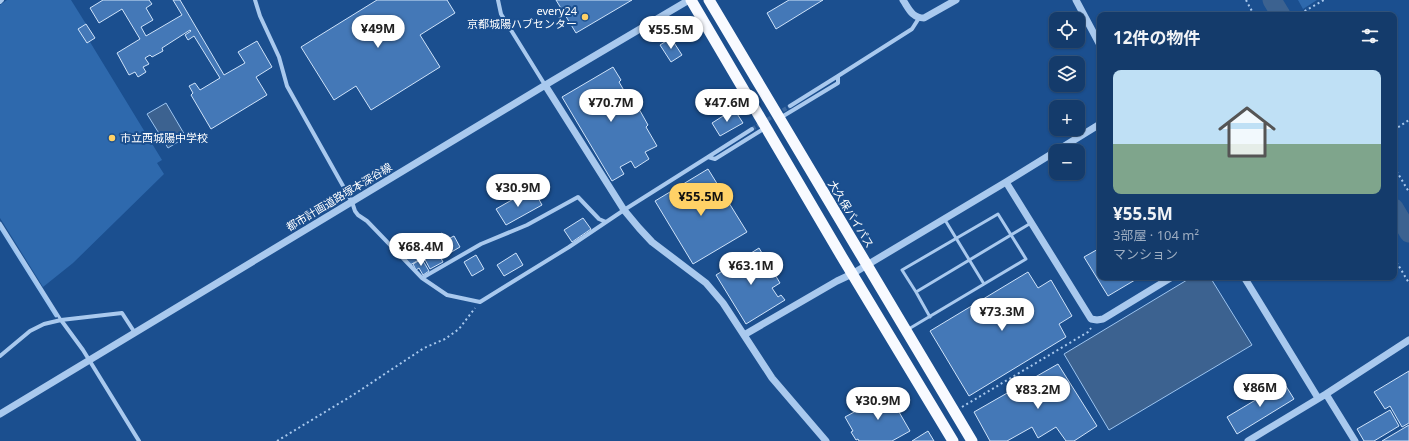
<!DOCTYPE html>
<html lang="ja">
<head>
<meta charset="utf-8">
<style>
  :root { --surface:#143b6b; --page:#1d4271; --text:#f1f3f6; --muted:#9dadc1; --line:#33557e; --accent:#ffd166 }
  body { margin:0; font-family:"Noto Sans","Noto Sans JP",sans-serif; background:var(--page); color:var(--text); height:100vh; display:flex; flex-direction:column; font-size:15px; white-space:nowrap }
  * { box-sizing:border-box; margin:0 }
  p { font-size:13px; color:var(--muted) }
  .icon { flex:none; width:22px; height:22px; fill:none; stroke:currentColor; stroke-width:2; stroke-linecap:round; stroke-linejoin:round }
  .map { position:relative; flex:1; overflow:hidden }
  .drawer { position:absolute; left:1097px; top:12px; width:300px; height:268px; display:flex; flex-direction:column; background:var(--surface); border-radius:8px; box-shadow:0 1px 3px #0004,0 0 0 1px var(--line) }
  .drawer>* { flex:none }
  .buttons { position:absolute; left:1049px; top:12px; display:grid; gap:8px }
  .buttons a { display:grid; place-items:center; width:36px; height:36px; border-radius:8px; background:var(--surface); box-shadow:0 1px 3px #0004,0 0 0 1px var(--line); font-size:20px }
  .price { position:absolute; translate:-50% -34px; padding:0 9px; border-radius:14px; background:#fff; color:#222; font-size:13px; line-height:26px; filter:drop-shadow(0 1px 2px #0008) }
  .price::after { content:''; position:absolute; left:50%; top:24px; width:12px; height:9px; margin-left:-6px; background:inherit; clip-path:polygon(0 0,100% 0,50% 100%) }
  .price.on { background:var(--accent); color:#111 }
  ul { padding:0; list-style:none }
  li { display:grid; align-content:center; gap:8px; height:212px; padding:0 16px }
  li+li { border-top:1px solid var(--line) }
  li span { display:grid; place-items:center; height:124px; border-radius:8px; color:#555 }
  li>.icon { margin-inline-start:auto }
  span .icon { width:72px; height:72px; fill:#fffc; stroke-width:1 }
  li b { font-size:17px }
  h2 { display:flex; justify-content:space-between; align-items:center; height:48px; padding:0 16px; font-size:17px }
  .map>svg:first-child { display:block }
  .green { fill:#2e69ad }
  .water { fill:#3c6290; stroke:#9cc4f0 }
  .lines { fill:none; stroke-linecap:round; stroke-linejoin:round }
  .stream { stroke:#9cc4f0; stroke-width:3 }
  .river { stroke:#3c6290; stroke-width:19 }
  .building { fill:#4478b7; stroke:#cfe3fa }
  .minor-tunnel { stroke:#3d69a0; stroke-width:4; stroke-dasharray:4 2; stroke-linecap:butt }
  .path { stroke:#a9c9ee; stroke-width:2; stroke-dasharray:2 3; stroke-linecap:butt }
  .service { stroke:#a9c9ee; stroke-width:3 }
  .minor { stroke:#a9c9ee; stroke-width:4 }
  .tertiary { stroke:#a9c9ee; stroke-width:7 }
  .trunk { stroke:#f8faff; stroke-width:11 }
  .poi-dot { fill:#ffd166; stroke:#1b4f8f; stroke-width:1.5 }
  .labels { text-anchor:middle; stroke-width:4; stroke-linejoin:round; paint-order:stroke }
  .poi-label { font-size:11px; fill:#fff; stroke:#1b4f8f; text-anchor:end }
  .street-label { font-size:11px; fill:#fff; stroke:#1b4f8f }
</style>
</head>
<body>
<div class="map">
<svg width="1409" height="441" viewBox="0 0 1409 441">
  <rect width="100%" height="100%" fill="#1b4f8f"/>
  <path class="green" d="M7 0H71L86 24 79 30 87 43 90 42 162 160 157 163 164 174 73 263 43 287 0 218V5Z
    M1298 0H1317L1303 9Z"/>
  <path class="water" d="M166 103 186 137 168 148 147 114Z
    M1192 277H1210L1252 345 1109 430 1064 354Z"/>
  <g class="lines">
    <path class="stream" d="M0 227 56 316"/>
    <path class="river" d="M1272 0 1281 15
      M1394 208 1409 233"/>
  </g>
  <path class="building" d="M103 0H149L152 4 146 8 153 20 141 27 146 36 182 15 173 0H180L224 75 245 63 238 52 257 41 272 67 256 77 267 95 211 129 191 95 193 93 189 86 195 83 200 90 220 78 194 36 188 40 185 35 191 31 190 30 162 48 163 51 152 57 150 55 145 58 149 64 143 67 146 72 138 77 135 72 129 75 117 53 140 39 122 9 99 23 90 8Z
    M377 0H447L455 13 420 35 440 67 371 110 356 86 334 100 301 47Z
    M556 0H632L576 33Z
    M789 0H823L776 29 767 13Z
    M86 24 95 38 87 43 78 29Z
    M671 38 682 55 671 62 660 45Z
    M613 67 621 80 619 82 636 111 639 109 648 125 646 127 657 146 645 152 649 159 635 168 631 161 620 167 624 174 612 181 562 97Z
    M734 109 743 123 720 136 712 123Z
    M708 169 747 232 693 264 655 201Z
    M524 193 528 199 536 194 542 205 506 225 496 209Z
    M583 218 591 229 572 242 564 230Z
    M442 233 446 240 454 236 460 247 443 257 433 238Z
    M435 247 443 262 430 269 422 254Z
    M759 248 780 283 772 288 778 297 781 295 785 300 746 324 716 275Z
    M1100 248V277H1140L1108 296 1084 257Z
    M417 250 422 258 410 265 405 257Z
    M516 253 523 265 504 276 497 265Z
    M476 255 484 269 472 276 464 262Z
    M422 259 429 271 423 275 419 268 416 270 413 264Z
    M1028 272 1038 288 1051 280 1072 316 1059 324 1066 337 969 396 930 331Z
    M1058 364 1097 426 1074 441H1066L1056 427 1038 438 1032 427 1007 441H990L974 412Z
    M1409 371V423L1402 427 1390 406 1385 409 1374 392Z
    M1284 383 1294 399 1237 434 1227 417Z
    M888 393 910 431 892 441H859L858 439 856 440 851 432 853 431 845 417 856 411 855 410 859 408 860 409 871 401 872 402 876 400 875 398 881 395 882 397Z
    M1390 410 1399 426 1374 441H1364L1357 429Z
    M1409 425V441H1382Z
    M928 431 934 441H912Z"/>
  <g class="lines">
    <path class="minor-tunnel" d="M752 129 790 106"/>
    <path class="path" d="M1246 0 1254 15
      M1304 15 1303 12 1324 0
      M1394 130 1409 120
      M1394 167 1409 192
      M1394 258 1409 283
      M962 407 1088 332 1091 328
      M277 441 353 395 424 348 445 339 459 329 475 308"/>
    <path class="service" d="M945 220 984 284
      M0 223 61 320
      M930 317 916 292 1031 223
      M907 330 1026 259 998 214 902 270 916 292"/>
    <path class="minor" d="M255 0 260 16 279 57 287 86 352 202 355 211 358 215 367 221 422 278 447 295 480 302 569 247 624 210 708 157 715 159 765 128
      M498 0 501 14 545 85
      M0 2 2 0
      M790 106 838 76
      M780 118 838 83V76L912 29 919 18
      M708 157 752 129
      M422 278 481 244 527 225 578 197 599 219 606 222
      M61 320 83 350 139 441
      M0 356 30 331 44 324 61 320 122 313 135 333"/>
    <path class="tertiary" d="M903 0C909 9 912 18 924 18L956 0
      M1076 0 1100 45
      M545 85 624 210 639 228 652 242 706 283 723 303 772 378 826 441
      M1006 182 1091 319 1097 320 1103 319 1172 277
      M1244 277 1318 398
      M744 335 837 281 852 274 1006 182 1100 124
      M1326 394 1355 441
      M0 414 552 81 689 0
      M1248 441 1326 394 1409 340"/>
    <path class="trunk" d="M691 0 842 257 953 441
      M709 0C797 146 884 294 972 441"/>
  </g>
  <g class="poi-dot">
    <circle cx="585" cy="17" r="4"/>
    <circle cx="112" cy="138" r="4"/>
  </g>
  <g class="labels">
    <g class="poi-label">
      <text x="577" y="15">every24<tspan x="577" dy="13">京都城陽ハブセンター</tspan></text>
      <text x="120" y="142" text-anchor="start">市立西城陽中学校</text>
    </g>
    <g class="street-label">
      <text transform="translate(339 197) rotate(-31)" y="4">都市計画道路塚本深谷線</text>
      <text transform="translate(851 214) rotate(59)" y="4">大久保バイパス</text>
    </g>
  </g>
</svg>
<div class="buttons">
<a><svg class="icon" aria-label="locate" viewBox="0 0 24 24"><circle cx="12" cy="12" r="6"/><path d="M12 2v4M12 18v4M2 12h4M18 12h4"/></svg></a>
<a><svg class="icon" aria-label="layers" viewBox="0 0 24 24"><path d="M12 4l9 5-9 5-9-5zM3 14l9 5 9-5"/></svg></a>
<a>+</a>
<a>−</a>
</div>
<b class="price" style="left:378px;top:49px">¥49M</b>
<b class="price" style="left:671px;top:50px">¥55.5M</b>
<b class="price" style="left:611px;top:123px">¥70.7M</b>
<b class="price" style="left:727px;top:123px">¥47.6M</b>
<b class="price" style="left:518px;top:208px">¥30.9M</b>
<b class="price on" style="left:701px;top:217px">¥55.5M</b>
<b class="price" style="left:421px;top:267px">¥68.4M</b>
<b class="price" style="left:751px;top:286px">¥63.1M</b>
<b class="price" style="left:1002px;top:332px">¥73.3M</b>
<b class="price" style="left:1260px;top:408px">¥86M</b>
<b class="price" style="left:1038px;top:410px">¥83.2M</b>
<b class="price" style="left:878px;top:421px">¥30.9M</b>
<section class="drawer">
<h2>12件の物件<svg class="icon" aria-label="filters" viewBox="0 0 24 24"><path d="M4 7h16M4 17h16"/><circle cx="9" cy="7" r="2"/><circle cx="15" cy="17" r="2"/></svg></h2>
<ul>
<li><span style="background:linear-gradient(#bfe0f5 60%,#7fa58c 0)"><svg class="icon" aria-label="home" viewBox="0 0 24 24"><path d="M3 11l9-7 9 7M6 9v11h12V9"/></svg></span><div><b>¥55.5M</b><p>3部屋 · 104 m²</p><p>マンション</p></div></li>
</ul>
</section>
</div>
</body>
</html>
